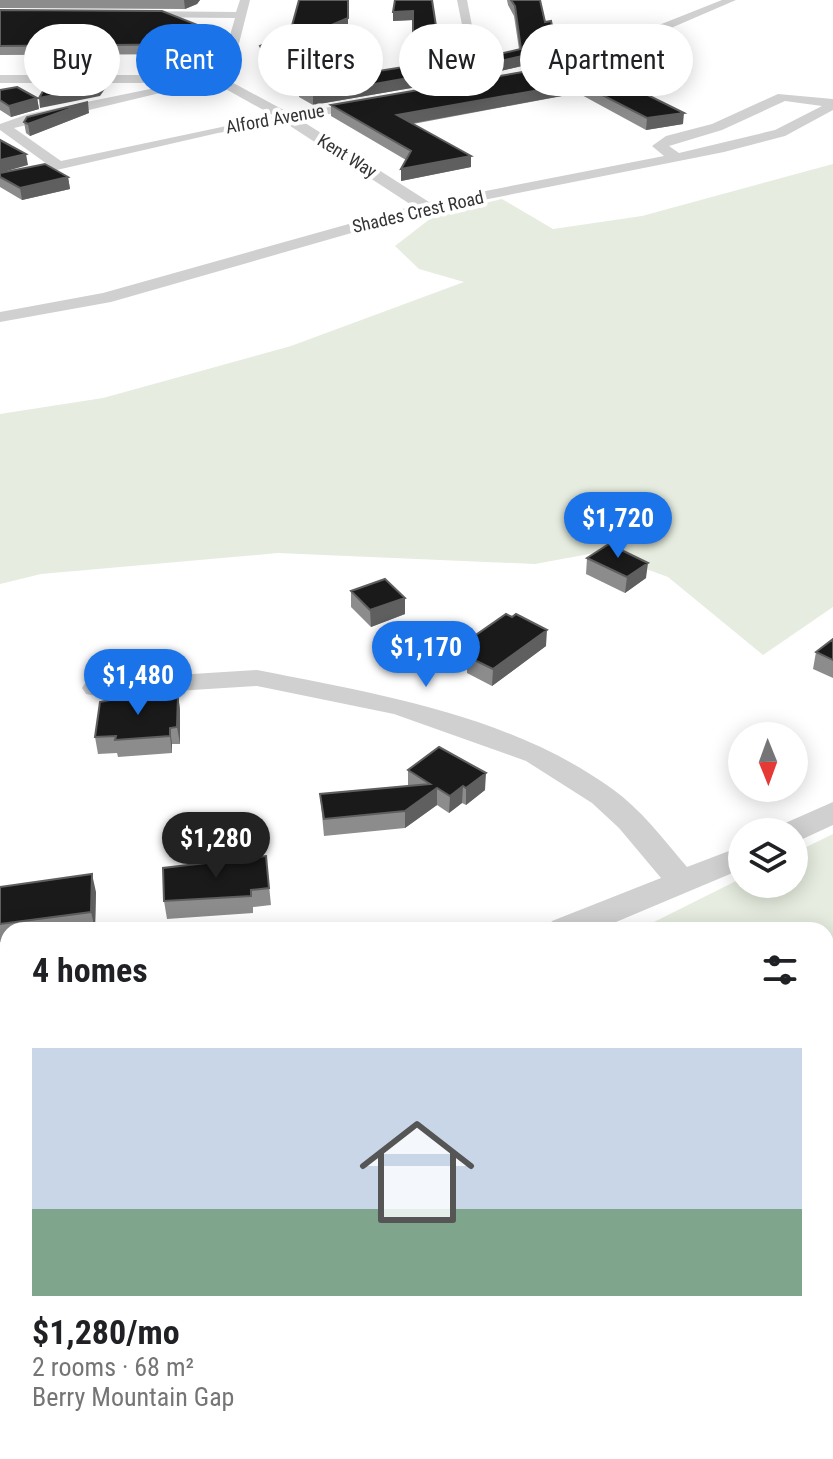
<!DOCTYPE html>
<html lang="en">
<head>
<meta charset="utf-8">
<style>
  :root { --surface:#fff; --page:#f2f2f2; --text:#202124; --muted:#757577; --accent:#1a73e8 }
  body { margin:0; font-family:"Roboto Condensed",sans-serif; background:var(--page); color:var(--text); height:100vh; display:flex; flex-direction:column; font-size:30px; white-space:nowrap }
  * { box-sizing:border-box; margin:0 }
  p { font-size:26px; color:var(--muted) }
  .icon { flex:none; width:44px; height:44px; fill:none; stroke:currentColor; stroke-width:2; stroke-linecap:round; stroke-linejoin:round }
  .map { position:relative; flex:1; overflow:hidden }
  .panel { position:absolute; left:0px; top:922px; width:834px; height:538px; display:flex; flex-direction:column; background:var(--surface); border-radius:24px 24px 0 0; box-shadow:0 4px 20px #0003 }
  .panel>* { flex:none }
  .top-card { position:absolute; left:24px; top:24px; width:786px; height:72px; display:flex; gap:16px }
  .needle { width:52px; rotate:179deg }
  .buttons { position:absolute; left:728px; top:722px; display:grid; gap:16px }
  .buttons a { display:grid; place-items:center; width:80px; height:80px; border-radius:50%; background:var(--surface); box-shadow:0 4px 20px #0003; font-size:40px }
  .price { position:absolute; translate:-50% -68px; padding:0 18px; border-radius:28px; background:var(--accent); color:#fff; font-size:26px; line-height:52px; filter:drop-shadow(0 2px 4px #0008) }
  .price::after { content:''; position:absolute; left:50%; top:48px; width:24px; height:18px; margin-left:-12px; background:inherit; clip-path:polygon(0 0,100% 0,50% 100%) }
  .price.current { background:#222; color:#fff }
  ul { padding:0; list-style:none }
  li { display:grid; align-content:center; gap:16px; height:424px; padding:0 32px }
  li span { display:grid; place-items:center; height:248px; border-radius:0px; color:#555 }
  li>.icon { margin-inline-start:auto }
  span .icon { width:144px; height:144px; fill:#fffc; stroke-width:1 }
  li b { font-size:34px }
  h2 { display:flex; justify-content:space-between; align-items:center; height:96px; padding:0 32px; font-size:34px }
  .chip { padding:0 28px; border-radius:36px; background:var(--surface); box-shadow:0 4px 20px #0003; font-size:28px; line-height:72px }
  .chip.current { background:var(--accent); color:#fff }
  .map>svg:first-child { display:block }
  .green { fill:#e6ecdf }
  .lines { fill:none; stroke-linecap:round; stroke-linejoin:round }
  .minor { fill:#d0d0d0; fill-rule:evenodd }
  .wall { fill:#8c8c8c }
  .shaded-wall { fill:#5f5f5f }
  .building { fill:#1a1a1a; stroke:#5f5f5f; stroke-width:2 }
  .labels { text-anchor:middle; stroke-width:8; stroke-linejoin:round; paint-order:stroke }
  .far-street-label { font-size:18px; fill:#333; stroke:#fff }
</style>
</head>
<body>
<div class="map">
<svg width="833" height="1459" viewBox="0 0 833 1459">
  <rect width="100%" height="100%" fill="#fff"/>
  <path class="green" d="M833 164V607L763 655 668 577 600 552 535 564 278 553 41 574 0 584V414L103 398 291 346 464 282 419 269 395 246 435 215 502 199 553 229 642 216Z
    M833 834V1042L826 1040V930H664L654 922 742 878V884H794V853Z
    M8 1340V1452H475L495 1459H0V1342Z"/>
  <g class="lines">
    <path class="minor" d="M240 0H250L231 75 226 79 289 113 372 101V107L299 119 429 202 664 156 652 146 666 136 712 124 778 94 833 99V110L785 136 724 152 428 211 111 302 0 322V312L103 293 413 206 284 122 218 133 0 183V175L47 164 0 130V124L28 114 160 87V93L14 128 61 161 274 116 215 83H0V75H215L219 73 235 18 132 17 127 14 132 11 236 12ZM785 101 822 106 775 130 679 153 669 146 722 130Z
      M457 0H467L484 87 474 84Z
      M722 0H736L606 56 549 75 543 71Z
      M257 670C378 694 509 715 611 788 641 809 664 840 687 867L742 846V869L597 930H548L552 921 661 878 619 828 592 803 526 761 394 714 257 686 96 696 86 694 82 688 86 682 96 680Z
      M833 802V825L794 843V832H779L783 824Z
      M8 1052V1082L0 1083V1053Z"/>
  </g>
  <path class="wall" d="M0 0H200L197 4 185 9 0 8Z
    M348 0V27L314 43H291L290 33Z
    M432 0 438 68 470 67 469 78 313 105 299 97V91L271 73 261 56 260 46 311 82 413 66V20L393 21V12Z
    M507 0H540L545 22 557 48 556 58 487 74 486 67V57L519 49 514 16 508 5Z
    M0 10 224 45 222 54 0 55Z
    M618 80 683 124 646 130 578 93 413 124 471 156V167L401 181 406 160 331 116V105Z
    M0 90 37 98 39 109 11 117 0 110Z
    M89 113 30 136 26 133 24 122Z
    M0 173 68 177 70 189 22 200 0 187Z
    M587 558 646 578 625 593 586 574Z
    M351 591 405 614 371 627 351 607Z
    M833 639V678L813 669 816 652Z
    M463 644 546 646 492 686 467 673V663L462 660Z
    M178 694 180 710V744H172V753L118 757 117 753 98 754 95 737Z
    M408 770 485 790 466 805 462 803 449 813 437 805 405 828 324 836 320 794 408 786Z
    M266 856 271 905 253 907V913L167 919 164 901Z
    M0 887 96 892 95 929 86 930H8V941L0 942Z
    M638 1452H673L649 1459H641Z"/>
  <path class="shaded-wall" d="M184 0H200L197 4 185 9Z
    M413 11V20L393 21V12Z
    M348 18V27L314 43 313 33Z
    M223 35 224 45 222 54 221 44Z
    M557 48 556 58 487 74 488 64Z
    M470 67 469 78 313 105V95Z
    M619 70 618 80 605 74Z
    M105 76 107 86 100 96 40 108 39 98Z
    M579 83 578 93 397 126V115Z
    M37 98 39 109 11 117 9 106Z
    M88 102 89 113 30 136 28 124Z
    M684 113 683 124 646 130 647 118Z
    M26 154 28 165 0 173V160Z
    M471 156V167L401 181V169Z
    M68 177 70 189 22 200 20 188Z
    M648 563 646 578 625 593 627 577Z
    M405 598V614L371 627 370 610Z
    M547 630 546 646 492 686 493 669Z
    M178 694 180 710V744L177 727Z
    M170 728 172 744V753L170 736Z
    M486 773 485 790 466 805V788Z
    M463 786 462 803 449 813 450 796Z
    M437 788V805L405 828V811Z
    M92 874 96 892 95 929 91 912Z
    M833 1344V1357L826 1360V1346Z
    M644 1452H673L649 1459H642Z"/>
  <path class="building" d="M299 0H348V18L313 33H290Z
    M395 0H432L436 26 438 68 468 61 470 67 313 95 298 87 306 85 270 63 260 46 283 36 311 82 416 65 413 63V11L393 12Z
    M511 0H540L545 22 551 21 557 48 488 64 486 57 521 49 515 6Z
    M0 10 162 11 223 35 221 44 0 46Z
    M578 58 619 70 605 74 684 113 647 118 579 83 397 115 471 156 401 169 411 151 331 105 552 67Z
    M105 76 99 86 39 98 49 81Z
    M17 87 37 98 9 106 0 100V90Z
    M88 102 28 124 24 122 27 117Z
    M0 140 26 154 0 160Z
    M45 164 68 177 20 188 0 177V173Z
    M609 544 648 563 627 577 587 558Z
    M385 579 405 598 370 610 351 591Z
    M506 614 512 617 516 614 547 630 493 669 468 657 476 651 463 644Z
    M833 639V660L816 652Z
    M178 694 177 727 170 728V736L115 740 116 736 95 737 100 702 115 699Z
    M439 747 486 773 466 788 463 786 450 796 437 788 405 811 324 819 320 794 430 784 408 770Z
    M266 856 269 888 251 890V896L164 901 163 868Z
    M92 874 91 912 0 924V887Z
    M833 1243V1344L826 1346V1245Z"/>
  <g class="labels">
    <g class="far-street-label">
      <text transform="translate(275 119) rotate(-10)" y="6">Alford Avenue</text>
      <text transform="translate(347 156) rotate(32)" y="6">Kent Way</text>
      <text transform="translate(418 212) rotate(-13)" y="6">Shades Crest Road</text>
    </g>
  </g>
</svg>
<div class="buttons">
<a><svg class="needle" viewBox="-14 -14 28 28"><path d="M0-13l5 13h-10z" fill="#e53935"/><path d="M0 13l5-13h-10z" fill="#757577"/></svg></a>
<a><svg class="icon" aria-label="layers" viewBox="0 0 24 24"><path d="M12 4l9 5-9 5-9-5zM3 14l9 5 9-5"/></svg></a>
</div>
<b class="price" style="left:618px;top:560px">$1,720</b>
<b class="price" style="left:426px;top:689px">$1,170</b>
<b class="price" style="left:138px;top:717px">$1,480</b>
<b class="price current" style="left:216px;top:880px">$1,280</b>
<div class="top-card">
<a class="chip">Buy</a>
<a class="chip current">Rent</a>
<a class="chip">Filters</a>
<a class="chip">New</a>
<a class="chip">Apartment</a>
</div>
<section class="panel">
<h2>4 homes<svg class="icon" aria-label="filters" viewBox="0 0 24 24"><path d="M4 7h16M4 17h16"/><circle cx="9" cy="7" r="2"/><circle cx="15" cy="17" r="2"/></svg></h2>
<ul>
<li><span style="background:linear-gradient(#c9d6e8 65%,#7fa58c 0)"><svg class="icon" aria-label="home" viewBox="0 0 24 24"><path d="M3 11l9-7 9 7M6 9v11h12V9"/></svg></span><div><b>$1,280/mo</b><p>2 rooms · 68 m²</p><p>Berry Mountain Gap</p></div></li>
</ul>
</section>
</div>
</body>
</html>
